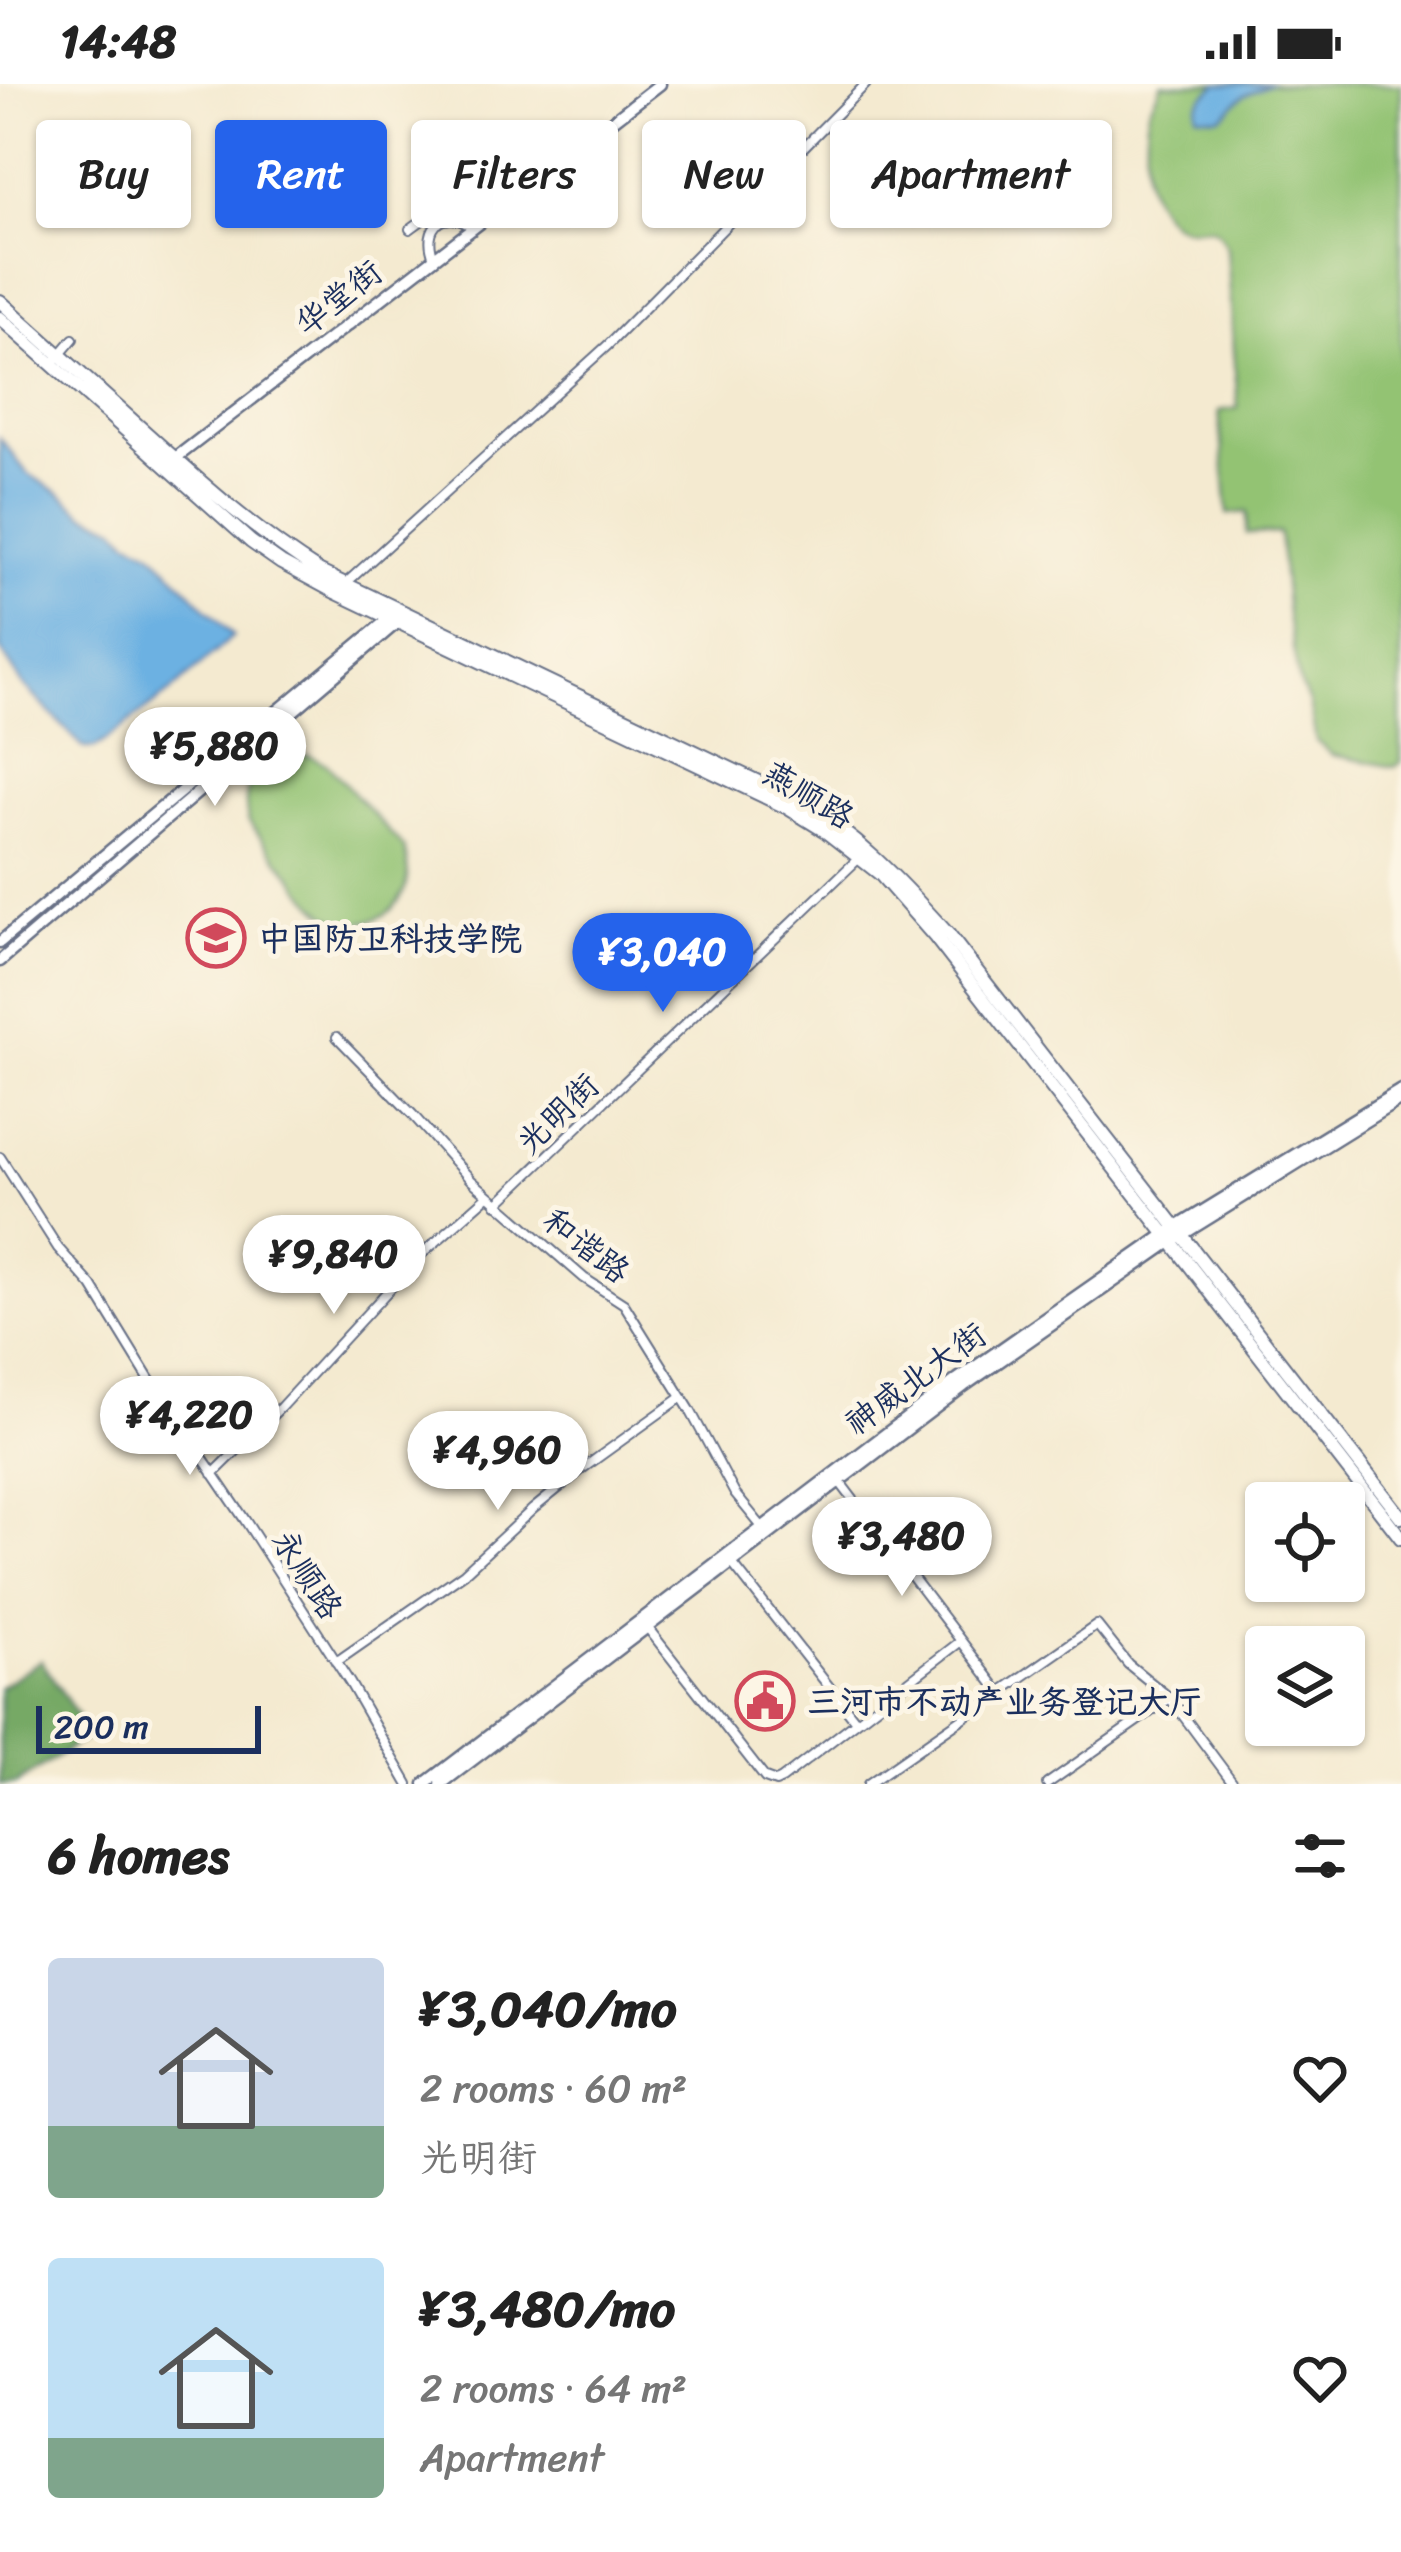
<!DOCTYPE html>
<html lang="en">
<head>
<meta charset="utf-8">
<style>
  :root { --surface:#fff; --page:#f6f6f6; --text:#222; --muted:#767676; --accent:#2563eb }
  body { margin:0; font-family:Sriracha,"LXGW WenKai TC",sans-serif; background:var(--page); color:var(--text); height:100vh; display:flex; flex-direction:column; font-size:45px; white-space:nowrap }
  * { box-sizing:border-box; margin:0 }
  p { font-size:39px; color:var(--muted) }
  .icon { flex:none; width:66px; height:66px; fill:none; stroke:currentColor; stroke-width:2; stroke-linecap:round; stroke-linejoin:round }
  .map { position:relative; height:1700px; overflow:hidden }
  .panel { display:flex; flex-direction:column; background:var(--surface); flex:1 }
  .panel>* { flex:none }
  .guide { position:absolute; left:36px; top:36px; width:1329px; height:108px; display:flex; gap:24px }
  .tools { position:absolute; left:1245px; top:1398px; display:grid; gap:24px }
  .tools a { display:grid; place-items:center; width:120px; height:120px; border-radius:12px; background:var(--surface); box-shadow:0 3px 9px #0004; font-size:60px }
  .scale { position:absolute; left:36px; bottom:30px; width:225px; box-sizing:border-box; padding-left:12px; border:6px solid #1b2f5e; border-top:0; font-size:33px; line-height:42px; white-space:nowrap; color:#1b2f5e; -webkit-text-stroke:9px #fcf5e5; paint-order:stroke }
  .price { position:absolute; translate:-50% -102px; padding:0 27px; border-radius:42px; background:#fff; color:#222; font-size:39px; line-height:78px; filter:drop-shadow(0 3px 6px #0008) }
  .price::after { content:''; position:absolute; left:50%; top:72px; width:36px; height:27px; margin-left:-18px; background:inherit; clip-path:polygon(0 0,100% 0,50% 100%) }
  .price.on { background:var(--accent); color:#fff }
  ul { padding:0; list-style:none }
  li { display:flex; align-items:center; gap:36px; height:300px; padding:0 48px }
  li span { display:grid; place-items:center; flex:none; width:336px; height:240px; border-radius:12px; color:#555 }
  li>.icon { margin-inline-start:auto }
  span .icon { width:144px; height:144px; fill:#fffc; stroke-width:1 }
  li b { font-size:51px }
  h2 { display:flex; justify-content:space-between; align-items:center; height:144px; padding:0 48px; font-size:51px }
  .chip { padding:0 42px; border-radius:12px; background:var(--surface); box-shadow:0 3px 9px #0004; font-size:42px; line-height:108px }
  .chip.on { background:var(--accent); color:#fff }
  .status { display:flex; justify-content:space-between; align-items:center; height:84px; padding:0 60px; background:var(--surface); direction:ltr }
  .status svg { height:33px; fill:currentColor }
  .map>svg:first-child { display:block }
  .green { fill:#93c373; stroke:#577968; stroke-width:3 }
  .forest { fill:#76a965; stroke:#486c62; stroke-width:3 }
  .water { fill:#6cb1e2; stroke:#4470a0; stroke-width:3 }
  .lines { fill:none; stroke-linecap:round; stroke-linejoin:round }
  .street-casing { stroke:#677086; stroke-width:12 }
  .secondary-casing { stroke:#677086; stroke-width:15 }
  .primary-casing { stroke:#677086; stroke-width:16 }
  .street { stroke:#fff; stroke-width:8 }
  .secondary { stroke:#fff; stroke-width:10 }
  .primary { stroke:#fff; stroke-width:12 }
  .labels { text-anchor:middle; stroke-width:10; stroke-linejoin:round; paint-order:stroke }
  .street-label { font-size:33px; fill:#1b2f5e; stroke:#fcf5e5 }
  .poi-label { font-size:33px; font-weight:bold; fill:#1b2f5e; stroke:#fcf5e5; text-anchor:start }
</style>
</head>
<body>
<div class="status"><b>14:48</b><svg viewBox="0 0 49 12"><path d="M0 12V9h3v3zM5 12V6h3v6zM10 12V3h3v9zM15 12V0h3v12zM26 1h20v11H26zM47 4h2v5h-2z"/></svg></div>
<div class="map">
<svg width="1401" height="1700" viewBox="0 0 1401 1700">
  <rect width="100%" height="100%" fill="#fcf5e5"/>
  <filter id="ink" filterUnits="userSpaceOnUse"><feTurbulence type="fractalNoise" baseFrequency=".00833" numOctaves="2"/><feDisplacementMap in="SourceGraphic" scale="24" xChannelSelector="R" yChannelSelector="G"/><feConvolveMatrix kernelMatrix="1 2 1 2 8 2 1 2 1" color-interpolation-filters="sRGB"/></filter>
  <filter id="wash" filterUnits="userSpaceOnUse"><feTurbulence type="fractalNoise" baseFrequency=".004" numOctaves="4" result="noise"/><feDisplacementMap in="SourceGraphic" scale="48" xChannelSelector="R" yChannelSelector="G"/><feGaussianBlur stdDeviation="2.7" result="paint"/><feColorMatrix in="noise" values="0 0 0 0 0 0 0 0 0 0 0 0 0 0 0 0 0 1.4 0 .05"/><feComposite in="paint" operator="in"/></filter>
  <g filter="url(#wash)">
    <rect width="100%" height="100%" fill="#f4ead0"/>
    <path class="green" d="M1161 0H1401V678L1394 683 1332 671 1316 657 1309 619 1299 597 1287 532 1279 449 1247 450V428L1228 430 1219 327 1238 324 1227 165C1211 126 1200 154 1175 140 1162 133 1148 107 1146 92 1145 77 1145 40 1149 26 1152 17 1158 9 1161 0Z
      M286 670 310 672 328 681 404 764C410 782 409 804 397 819 378 843 342 844 320 825 308 815 299 800 289 788 275 771 260 754 248 736 240 700 256 684 286 670Z"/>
    <path class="forest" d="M41 1576 90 1651 16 1700H0V1603Z"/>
    <path class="water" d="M1218 0H1269C1261 5 1248 7 1241 14 1222 30 1227 37 1197 30 1194 16 1209 8 1218 0Z
      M0 354 27 389 61 410 84 430 117 443 128 456 151 467 233 552 170 608 95 664H84L22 599 0 565Z"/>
  </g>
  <g filter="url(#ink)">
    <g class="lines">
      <defs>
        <path id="street" d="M410 145 432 129 439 139
          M434 174C421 142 445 123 473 144
          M57 274 73 255
          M345 500 608 261 866 0
          M337 953 412 1030 471 1096 584 1194 624 1220 690 1326 735 1410 762 1443
          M0 1073 58 1164 92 1202 149 1295 245 1436 350 1599 408 1700
          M497 1120 858 775
          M213 1390 279 1325 422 1170 488 1112
          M839 1397 1000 1608
          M732 1479 856 1637
          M647 1543 765 1694 776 1698 782 1695 961 1557
          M336 1578 464 1489 533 1425 582 1385 682 1313
          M868 1700 1097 1541 1128 1580 1170 1614 1234 1700
          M1047 1700 1170 1614"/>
        <path id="secondary" d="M169 379 660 0
          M0 858 392 532
          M0 877 400 536
          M425 1700 958 1295 1167 1149 1401 1006
          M441 1700 964 1302 1172 1157 1401 1015"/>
        <path id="primary" d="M0 217C51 263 102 309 153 355 206 403 259 450 320 488L794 715C856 749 901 798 948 850L1401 1433
          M0 234 251 458 281 479 333 507 786 723 825 747 880 790 935 853 1401 1454"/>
      </defs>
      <use href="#street" class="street-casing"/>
      <use href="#secondary" class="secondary-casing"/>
      <use href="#primary" class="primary-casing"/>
      <use href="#street" class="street"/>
      <use href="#secondary" class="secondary"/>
      <use href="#primary" class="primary"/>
    </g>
  </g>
  <defs>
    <symbol id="university-ring" viewBox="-11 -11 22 22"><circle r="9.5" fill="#fcf5e5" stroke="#d1495b" stroke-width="1.5"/><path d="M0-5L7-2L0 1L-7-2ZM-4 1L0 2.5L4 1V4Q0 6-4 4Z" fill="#d1495b"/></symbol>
    <symbol id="civic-ring" viewBox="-11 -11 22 22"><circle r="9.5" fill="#fcf5e5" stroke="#d1495b" stroke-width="1.5"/><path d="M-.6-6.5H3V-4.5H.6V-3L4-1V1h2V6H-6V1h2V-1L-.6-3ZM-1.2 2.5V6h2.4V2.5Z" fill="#d1495b"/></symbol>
  </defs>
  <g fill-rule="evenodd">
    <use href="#university-ring" x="183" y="821" width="66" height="66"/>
    <use href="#civic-ring" x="732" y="1584" width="66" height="66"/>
  </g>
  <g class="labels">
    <g class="street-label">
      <text transform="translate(338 213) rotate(-38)" y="12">华堂街</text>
      <text transform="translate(809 710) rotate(31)" y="12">燕顺路</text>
      <text transform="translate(557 1029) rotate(-44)" y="12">光明街</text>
      <text transform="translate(587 1161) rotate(38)" y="12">和谐路</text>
      <text transform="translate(915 1294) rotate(-36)" y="12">神威北大街</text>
      <text transform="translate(308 1490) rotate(57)" y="12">永顺路</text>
    </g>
    <g class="poi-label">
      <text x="258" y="866">中国防卫科技学院</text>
      <text x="807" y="1629">三河市不动产业务登记大厅</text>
    </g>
  </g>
</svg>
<div class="tools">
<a><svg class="icon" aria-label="locate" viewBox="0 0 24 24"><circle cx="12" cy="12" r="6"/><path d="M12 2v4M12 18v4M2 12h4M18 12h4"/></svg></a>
<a><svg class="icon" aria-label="layers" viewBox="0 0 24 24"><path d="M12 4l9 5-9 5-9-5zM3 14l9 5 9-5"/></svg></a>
</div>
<div class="scale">200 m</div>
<b class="price" style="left:215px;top:725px">¥5,880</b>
<b class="price on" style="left:663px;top:931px">¥3,040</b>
<b class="price" style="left:334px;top:1233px">¥9,840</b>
<b class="price" style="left:190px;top:1394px">¥4,220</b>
<b class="price" style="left:498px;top:1429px">¥4,960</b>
<b class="price" style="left:902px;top:1515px">¥3,480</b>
<div class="guide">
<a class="chip">Buy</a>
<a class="chip on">Rent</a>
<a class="chip">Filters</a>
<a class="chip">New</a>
<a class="chip">Apartment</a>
</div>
</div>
<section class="panel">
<h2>6 homes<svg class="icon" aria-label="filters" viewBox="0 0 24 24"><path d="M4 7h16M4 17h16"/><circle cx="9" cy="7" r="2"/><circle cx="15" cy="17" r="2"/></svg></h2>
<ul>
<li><span style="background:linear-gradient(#c9d6e8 70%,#7fa58c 0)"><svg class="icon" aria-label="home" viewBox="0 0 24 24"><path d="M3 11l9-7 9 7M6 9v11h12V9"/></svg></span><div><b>¥3,040/mo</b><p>2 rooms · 60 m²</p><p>光明街</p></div><svg class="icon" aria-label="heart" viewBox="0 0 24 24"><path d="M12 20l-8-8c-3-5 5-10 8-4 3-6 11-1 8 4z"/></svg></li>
<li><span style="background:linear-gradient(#bfe0f5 75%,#7fa58c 0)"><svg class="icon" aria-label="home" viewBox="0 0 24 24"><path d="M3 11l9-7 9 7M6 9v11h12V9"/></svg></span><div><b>¥3,480/mo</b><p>2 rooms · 64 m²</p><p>Apartment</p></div><svg class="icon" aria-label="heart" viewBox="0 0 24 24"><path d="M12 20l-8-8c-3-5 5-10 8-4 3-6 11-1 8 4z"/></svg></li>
</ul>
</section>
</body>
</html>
